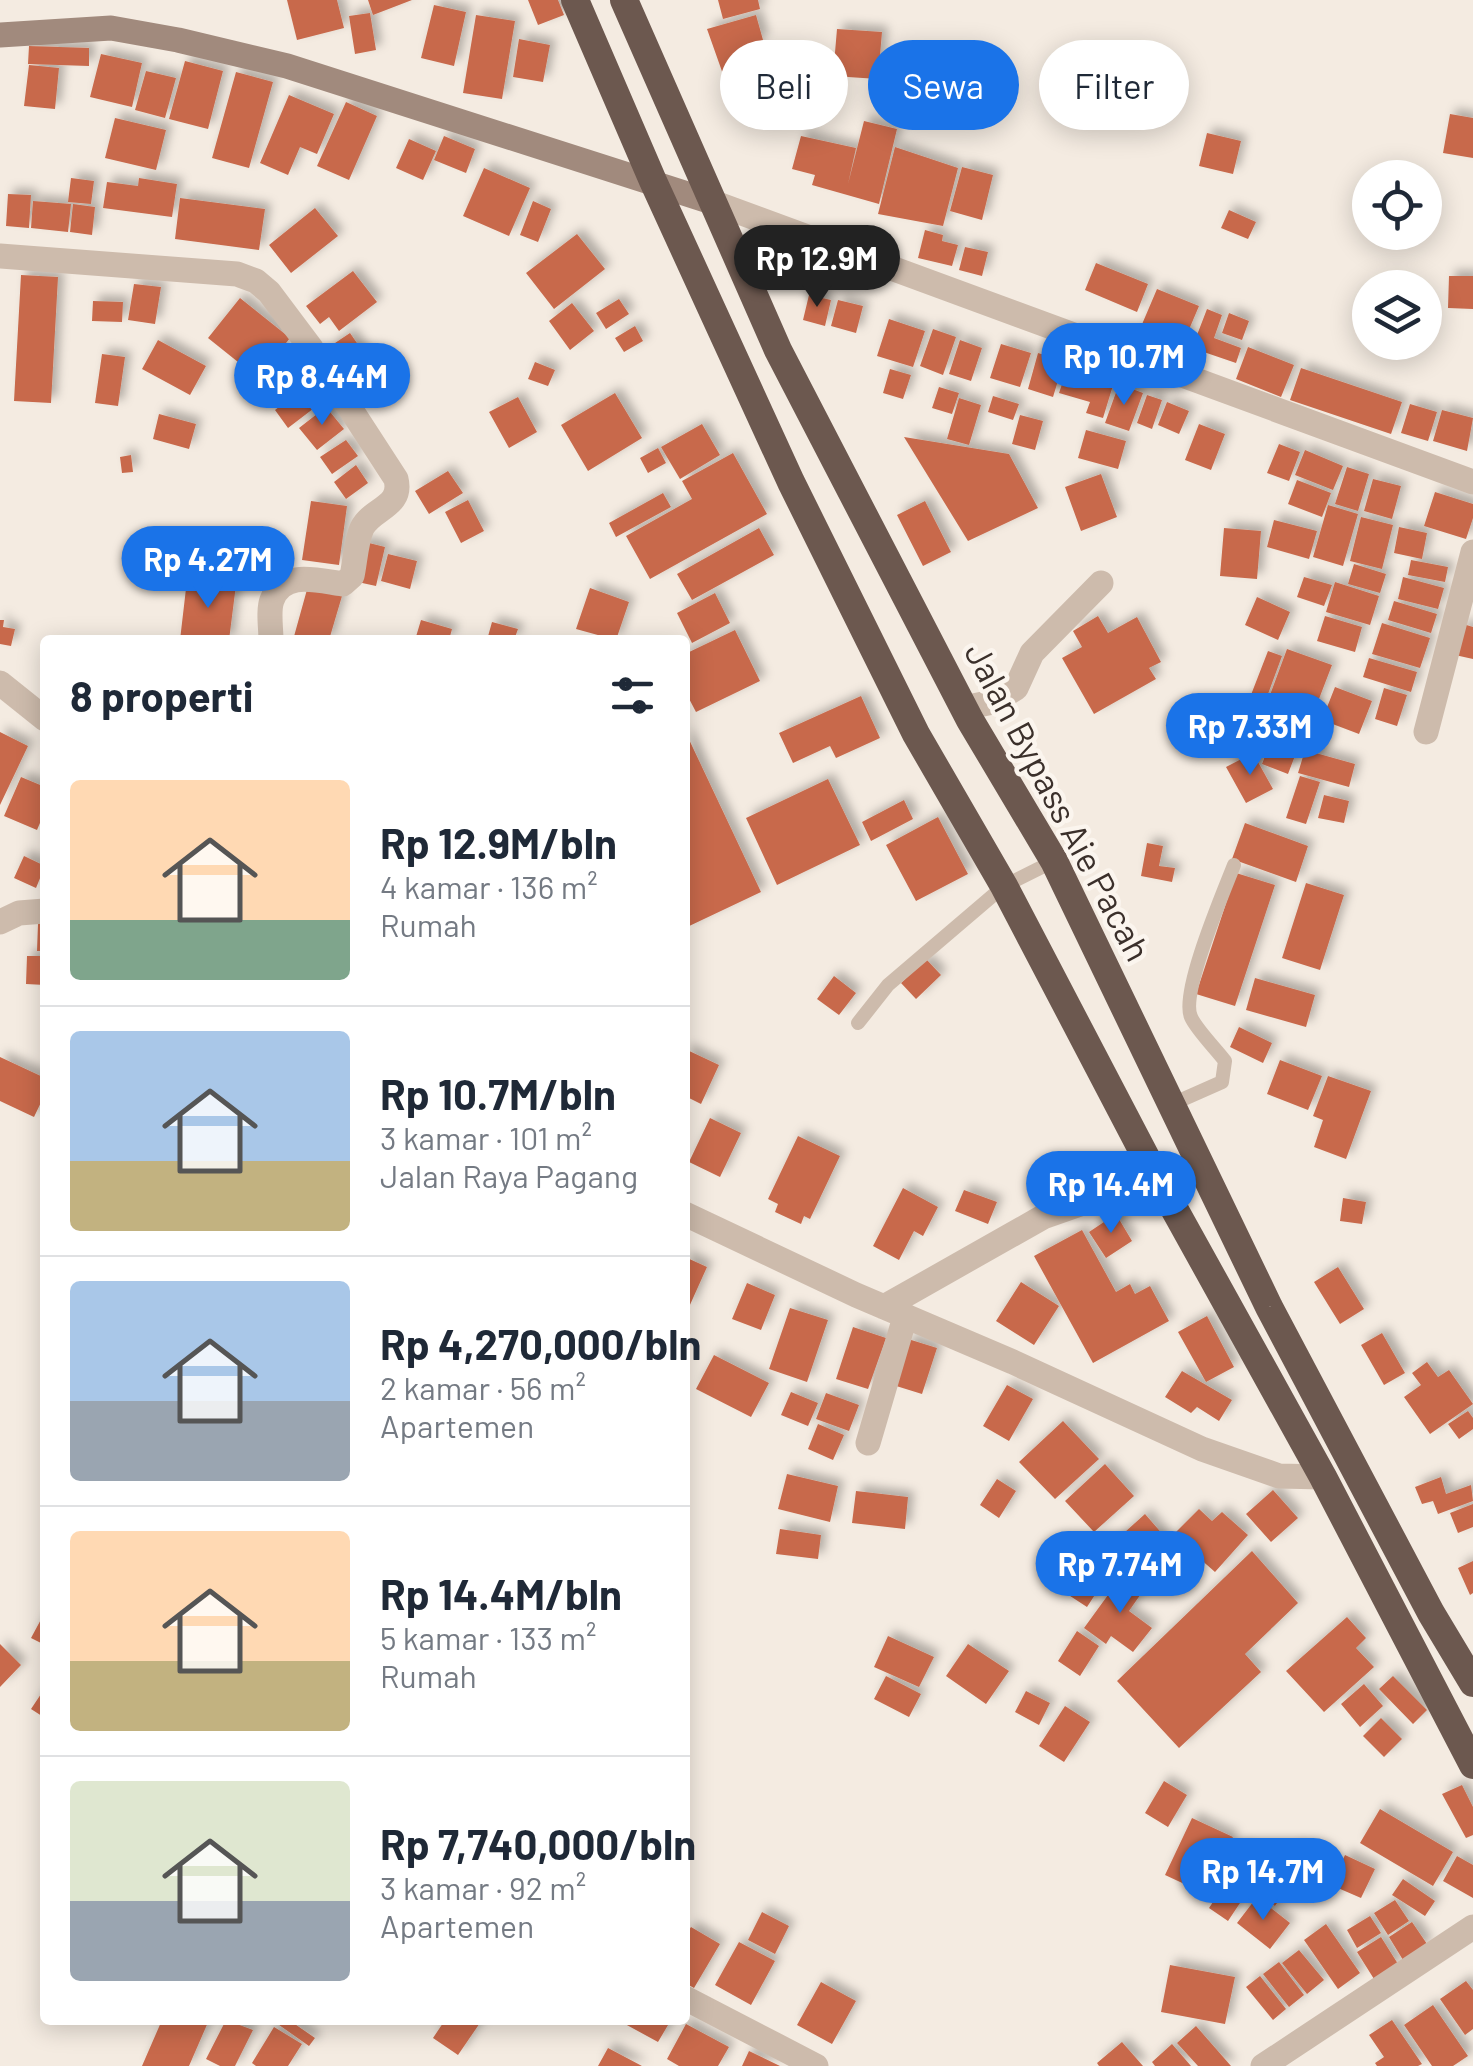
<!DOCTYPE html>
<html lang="id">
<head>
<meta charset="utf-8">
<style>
  :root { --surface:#fff; --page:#f2f2f3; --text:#1f2937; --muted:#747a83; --line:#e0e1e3; --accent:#1a73e8 }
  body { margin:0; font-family:Barlow,sans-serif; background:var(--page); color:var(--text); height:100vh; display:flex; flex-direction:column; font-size:38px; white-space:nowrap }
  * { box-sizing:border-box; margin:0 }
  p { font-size:32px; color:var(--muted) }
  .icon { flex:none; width:55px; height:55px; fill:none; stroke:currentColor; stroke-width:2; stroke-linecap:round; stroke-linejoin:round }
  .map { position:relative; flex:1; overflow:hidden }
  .details { position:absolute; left:40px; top:635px; width:650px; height:1390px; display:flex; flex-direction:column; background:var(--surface); border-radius:10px; box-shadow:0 5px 25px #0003 }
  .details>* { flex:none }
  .banner { position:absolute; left:720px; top:40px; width:602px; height:90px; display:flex; gap:20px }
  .fabs { position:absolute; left:1352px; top:160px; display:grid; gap:20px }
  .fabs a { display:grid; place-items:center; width:90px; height:90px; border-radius:50%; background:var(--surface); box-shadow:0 5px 25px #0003; font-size:50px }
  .price { position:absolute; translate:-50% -85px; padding:0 22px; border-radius:35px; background:var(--accent); color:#fff; font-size:32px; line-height:65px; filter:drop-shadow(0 2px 5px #0008) }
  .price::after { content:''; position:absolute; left:50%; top:60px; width:30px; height:22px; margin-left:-15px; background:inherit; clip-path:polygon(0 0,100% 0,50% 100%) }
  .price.on { background:#222; color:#fff }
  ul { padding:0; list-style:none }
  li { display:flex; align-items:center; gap:30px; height:250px; padding:0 30px }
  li+li { border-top:2px solid var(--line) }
  li span { display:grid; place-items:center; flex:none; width:280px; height:200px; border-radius:10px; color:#555 }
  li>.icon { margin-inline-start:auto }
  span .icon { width:120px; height:120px; fill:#fffc; stroke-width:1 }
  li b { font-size:42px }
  h2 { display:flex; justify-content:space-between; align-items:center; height:120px; padding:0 30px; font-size:42px }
  .pill { padding:0 35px; border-radius:45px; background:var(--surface); box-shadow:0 5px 25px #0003; font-size:35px; line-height:90px }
  .pill.on { background:var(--accent); color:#fff }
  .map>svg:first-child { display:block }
  .building { fill:#c8694b; filter:url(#shadow) }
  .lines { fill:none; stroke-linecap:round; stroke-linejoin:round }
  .service { stroke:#cdbbac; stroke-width:14 }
  .minor { stroke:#cdbbac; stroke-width:25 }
  .tertiary { stroke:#cdbbac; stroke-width:25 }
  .secondary { stroke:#a18a7d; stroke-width:25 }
  .trunk { stroke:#6c584f; stroke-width:28 }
  .labels { text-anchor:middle; stroke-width:9; stroke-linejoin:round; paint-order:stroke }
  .street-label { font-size:35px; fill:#3b302b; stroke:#fbf5ee }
</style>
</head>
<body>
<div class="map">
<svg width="1473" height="2066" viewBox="0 0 1473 2066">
  <defs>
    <filter id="shadow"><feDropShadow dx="6" dy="-6" stdDeviation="5" flood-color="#0004"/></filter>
  </defs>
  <rect width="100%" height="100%" fill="#f4ebe1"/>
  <path class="building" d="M287 0H337L344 28 297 40Z
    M368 0H412L373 15Z
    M528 0H558L564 15 538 25Z
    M718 0H758L760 9 723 19Z
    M434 5 466 12 454 66 421 58Z
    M370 13 376 50 355 54 349 16Z
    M476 15 515 21 502 99 463 93Z
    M756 15 763 40 755 43 761 66 724 77 707 29Z
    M837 29 882 32 878 79 833 76Z
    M519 39 550 45 543 82 513 77Z
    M29 46 89 48V66L28 64Z
    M101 54 142 63 132 107 90 97Z
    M1083 57 1115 70 1105 97 1072 84Z
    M185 61 223 71 208 129 169 119Z
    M29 65 59 68 55 109 24 106Z
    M146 71 176 78 165 118 135 110Z
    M236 72 273 82 249 168 212 158Z
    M759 89 779 91 776 127 756 126Z
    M289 95 334 114 317 154 300 147 288 175 260 163Z
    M346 102 377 116 349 180 317 166Z
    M1450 114 1473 118V158L1443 153Z
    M115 118 166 130 156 170 105 158Z
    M864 121 897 129 879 204 812 185 815 175 792 169 801 136 856 148 848 184Z
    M1207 133 1241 141 1233 174 1199 166Z
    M444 136 475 149 466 173 434 160Z
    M409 139 436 151 423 180 396 168Z
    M895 147 958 168 943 226 878 214Z
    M962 167 993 175 982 220 950 211Z
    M484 168 530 188 509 236 463 216Z
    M71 178 94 181 91 204 68 202Z
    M139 178 177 184 172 217 103 208 107 182 138 186Z
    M8 194 31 195 29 228 6 226Z
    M180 198 265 209 259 250 175 239Z
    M33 201 71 204 68 232 31 228Z
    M533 201 551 209 538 242 520 235Z
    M73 204 95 207 92 235 70 232Z
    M315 208 338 236 291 273 269 245Z
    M1229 210 1256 222 1248 239 1221 228Z
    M925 230 943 235 942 241 958 245 952 266 918 258Z
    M577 234 605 269 554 309 526 273Z
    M965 247 988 252 982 276 959 270Z
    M1096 263 1148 284 1137 312 1085 290Z
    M353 271 377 302 339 331 329 317 320 324 306 306Z
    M21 275 58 277 51 403 14 401Z
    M1449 276H1473V309L1448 308Z
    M134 284 161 287 155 324 128 320Z
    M1157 289 1199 306 1182 346 1140 329Z
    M809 295 831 300 825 326 803 320Z
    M1361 295 1370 297V328L1353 324Z
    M240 298 290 338 258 378 208 338Z
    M619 299 629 314 606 329 596 313Z
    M838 300 863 306 856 333 831 326Z
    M93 301 123 302 122 322 92 321Z
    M572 303 594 331 570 350 549 321Z
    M1207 309 1222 315 1214 338 1241 348 1236 363 1192 348Z
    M1229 313 1249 321 1242 340 1222 333Z
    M889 319 925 331 913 367 877 356Z
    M635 326 643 341 624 352 615 338Z
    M933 329 956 337 943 375 920 366Z
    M350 333 368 359 346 373 329 347Z
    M158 340 206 366 190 395 142 369Z
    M960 340 982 348 971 381 949 374Z
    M1001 344 1031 353 1020 387 990 378Z
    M1248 347 1294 365 1281 397 1236 379Z
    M1038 353 1064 361 1053 397 1028 389Z
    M102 354 125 357 118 406 95 403Z
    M535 362 555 370 548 386 528 379Z
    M291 363 303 379 280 395 268 380Z
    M1301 368 1402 402 1391 434 1290 400Z
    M890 369 911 375 903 399 883 393Z
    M1067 369 1114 382 1103 418 1086 413 1090 402 1059 393Z
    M1119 384 1143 393 1129 431 1105 423Z
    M308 385 322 402 288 428 275 410Z
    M939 387 959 393 952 414 932 408Z
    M615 393 642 438 588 471 561 425Z
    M1147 395 1162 400 1152 429 1137 423Z
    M993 396 1019 404 1013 420 988 412Z
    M518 397 537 432 509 448 489 412Z
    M959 398 981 405 969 445 947 439Z
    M1167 402 1189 411 1179 434 1158 425Z
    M1410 404 1437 412 1428 441 1401 433Z
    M326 407 344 429 317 450 299 428Z
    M1442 410 1473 418 1467 451 1433 441Z
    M159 414 196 424 189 449 153 439Z
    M1020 415 1043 421 1035 450 1012 444Z
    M702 424 720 455 680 479 661 447Z
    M1199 424 1225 434 1211 470 1185 460Z
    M1086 430 1126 441 1118 469 1078 458Z
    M904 437 1009 454 1038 508 968 541Z
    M346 440 358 456 332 474 320 457Z
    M1279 444 1300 452 1289 481 1267 473Z
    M658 448 666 463 648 473 640 458Z
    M1305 450 1343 466 1333 490 1295 475Z
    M733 453 767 514 650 579 626 536 692 499 682 481Z
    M131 455 133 472 122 473 120 457Z
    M356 465 368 483 346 499 334 482Z
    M1347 467 1369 474 1358 511 1335 504Z
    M448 471 463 493 429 514 415 491Z
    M1101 474 1117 517 1081 531 1065 487Z
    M1373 479 1401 486 1392 519 1364 511Z
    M1297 480 1331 493 1322 517 1288 504Z
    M1435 492 1473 504V518L1466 539 1424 526Z
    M663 493 671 507 616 537 609 523Z
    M468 500 484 531 461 543 445 512Z
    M311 501 347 506 339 565 302 560Z
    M925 501 951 552 923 566 897 515Z
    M1328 505 1358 514 1343 566 1313 557Z
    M1361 517 1393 525 1382 569 1350 561Z
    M1274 520 1317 531 1309 559 1267 547Z
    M1399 527 1427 533 1422 559 1394 553Z
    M759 528 774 555 692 600 677 574Z
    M1224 528 1261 531 1257 579 1220 576Z
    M361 541 385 547 376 586 353 581Z
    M388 554 417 561 410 589 381 581Z
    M1411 560 1448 567 1445 582 1408 575Z
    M1354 564 1386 574 1380 593 1348 584Z
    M1304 577 1332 585 1324 606 1297 597Z
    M1403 577 1444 588 1438 609 1398 599Z
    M187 580 236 585 229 640H180Z
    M1335 582 1379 596 1370 625 1326 612Z
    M308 586 342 596 329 640H293Z
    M590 588 629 602 616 640 576 629Z
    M715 593 730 623 692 643 677 613Z
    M1257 597 1290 612 1278 640 1245 625Z
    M1394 601 1437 614 1431 633 1388 620Z
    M1098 616 1108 633 1137 617 1161 662 1149 668 1156 679 1094 714 1062 658 1082 647 1073 631Z
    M1325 616 1362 627 1355 652 1317 641Z
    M0 620H4L3 627 15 629 11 646 0 644Z
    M421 620 452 629 449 640H415Z
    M492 622 518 629 514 640H487Z
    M1382 623 1430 638 1420 668 1372 654Z
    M1463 624 1473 627V659L1455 655Z
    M735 630 760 681 696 712 685 691V654Z
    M1287 649 1332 665 1304 738 1260 722Z
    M1268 651 1282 656 1257 724 1242 718Z
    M1369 658 1417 672 1411 692 1363 677Z
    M1335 687 1372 701 1359 734 1322 720Z
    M1384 688 1407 695 1397 726 1375 719Z
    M861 696 880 738 836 758 830 746 793 763 779 733Z
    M1262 726 1301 740 1288 774 1262 764 1267 751 1255 746Z
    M685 731 761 892 685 928Z
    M0 732 28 746 0 805Z
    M1305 750 1355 764 1349 787 1298 773Z
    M1253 753 1273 789 1246 803 1226 767Z
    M1300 776 1320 782 1306 824 1286 818Z
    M21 777 45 787V811L37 830 4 816Z
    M828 779 860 845 777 885 746 818Z
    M1324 795 1349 801 1344 823 1318 818Z
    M904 800 913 819 871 841 862 822Z
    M938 817 968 874 916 901 886 845Z
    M1245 823 1308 846 1296 882 1232 859Z
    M1147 843 1163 846 1159 866 1175 868 1172 882 1141 876Z
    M24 856 45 866 36 888 14 878Z
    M1236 873 1275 885 1235 1006 1196 994Z
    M1306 883 1344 895 1320 970 1282 958Z
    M38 924H45V951H37Z
    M27 956H45V985L26 984Z
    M926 959 941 975 916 999 901 983Z
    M834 976 856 993 839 1015 817 999Z
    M1255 978 1315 995 1306 1027 1246 1010Z
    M1239 1027 1272 1043 1263 1063 1230 1047Z
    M685 1049 719 1065 701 1104 685 1096Z
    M0 1057 45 1078V1094L34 1117 0 1101Z
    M1280 1060 1322 1076 1308 1110 1267 1094Z
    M1328 1076 1371 1091 1346 1159 1314 1147 1323 1120 1313 1116Z
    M710 1118 741 1133 720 1177 689 1162Z
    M798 1136 840 1156 810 1219 804 1216 801 1224 775 1212 778 1204 768 1199Z
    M903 1188 938 1207 923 1236 914 1231 899 1260 873 1246Z
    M964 1190 997 1202 988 1224 955 1211Z
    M1343 1198 1366 1202 1362 1224 1340 1221Z
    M1116 1214 1132 1241 1106 1258 1089 1232Z
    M1082 1230 1116 1292 1130 1284 1135 1294 1150 1286 1169 1321 1093 1363 1034 1256Z
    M685 1257 707 1267 689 1307 685 1305Z
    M1338 1267 1364 1309 1340 1324 1314 1282Z
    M1021 1282 1059 1306 1034 1345 996 1321Z
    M747 1283 775 1295 761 1330 732 1319Z
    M790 1308 828 1320 807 1382 769 1369Z
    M1207 1316 1234 1367 1206 1382 1178 1332Z
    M853 1327 886 1338 868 1389 836 1379Z
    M1382 1333 1405 1373 1384 1385 1361 1345Z
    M908 1339 937 1348 922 1394 893 1385Z
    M714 1355 769 1383 751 1417 696 1389Z
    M1427 1362 1438 1377 1449 1370 1473 1404 1430 1434 1404 1397 1421 1385 1412 1373Z
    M1182 1371 1232 1400 1219 1421 1197 1407 1191 1413 1165 1397Z
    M1007 1385 1033 1399 1009 1441 983 1426Z
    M791 1392 818 1403 808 1426 781 1415Z
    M826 1393 859 1405 849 1431 816 1419Z
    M1468 1411 1473 1418V1429L1459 1439 1448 1424Z
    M1063 1421 1099 1459 1055 1499 1019 1462Z
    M818 1424 844 1435 833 1460 808 1449Z
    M1105 1464 1134 1496 1094 1532 1065 1501Z
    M787 1474 838 1486 830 1522 778 1509Z
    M1441 1477 1446 1494 1471 1485 1473 1501 1438 1514 1433 1501 1422 1504 1415 1487Z
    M997 1479 1016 1491 999 1518 980 1505Z
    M1273 1490 1298 1518 1271 1542 1246 1514Z
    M856 1491 908 1497 905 1529 852 1523Z
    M1473 1504V1527L1458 1533 1450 1513Z
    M1199 1509 1212 1521 1222 1512 1248 1535 1215 1572 1173 1535Z
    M1145 1514 1165 1537 1135 1563 1115 1541Z
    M780 1529 821 1535 818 1559 776 1554Z
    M1252 1551 1298 1603 1245 1654 1261 1672 1179 1748 1117 1681Z
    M1473 1561V1593L1470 1595 1458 1568Z
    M1074 1570 1100 1587 1087 1607 1061 1590Z
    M1124 1573 1145 1588 1129 1611 1152 1628 1133 1652 1111 1636 1106 1644 1084 1628Z
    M45 1612V1645L31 1638Z
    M1347 1617 1366 1638 1356 1648 1374 1667 1324 1712 1286 1671Z
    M1077 1631 1099 1646 1080 1676 1058 1661Z
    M888 1636 934 1657 919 1687 874 1667Z
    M0 1644 21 1665 0 1687Z
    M968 1644 1009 1671 986 1704 946 1676Z
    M886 1676 921 1694 909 1717 874 1699Z
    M1393 1676 1427 1710 1413 1724 1379 1689Z
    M1364 1684 1383 1706 1360 1727 1341 1704Z
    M45 1688V1718L31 1709Z
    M1026 1691 1050 1703 1039 1725 1015 1712Z
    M1065 1706 1090 1722 1064 1762 1039 1746Z
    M1381 1718 1402 1739 1384 1757 1363 1736Z
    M1164 1781 1187 1795 1168 1827 1145 1813Z
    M1462 1785 1473 1807V1835L1466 1838 1442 1794Z
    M1380 1809 1453 1852 1433 1886 1360 1843Z
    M1192 1818 1233 1837 1206 1894 1165 1875Z
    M1240 1847 1292 1881 1275 1906 1223 1873Z
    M1296 1848 1331 1868 1317 1892 1282 1872Z
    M1345 1855 1375 1869 1361 1898 1331 1885Z
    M1457 1856 1473 1865V1898L1443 1881Z
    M1403 1879 1435 1901 1425 1916 1392 1895Z
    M1225 1884 1244 1897 1228 1921 1209 1908Z
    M1257 1897 1290 1923 1270 1949 1237 1923Z
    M1395 1900 1409 1921 1388 1935 1374 1913Z
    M762 1912 789 1926 775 1954 748 1940Z
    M1370 1916 1381 1933 1357 1948 1347 1930Z
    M1412 1922 1427 1944 1403 1960 1389 1937Z
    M1326 1924 1360 1973 1338 1989 1304 1940Z
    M691 1927 720 1944 694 1988 685 1983V1936Z
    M1381 1937 1398 1964 1374 1979 1357 1952Z
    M739 1942 775 1961 751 2005 715 1985Z
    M1299 1950 1324 1980 1307 1994 1282 1963Z
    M1279 1962 1304 1995 1289 2007 1263 1974Z
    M1170 1965 1235 1977 1225 2024 1161 2012Z
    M1260 1976 1286 2009 1273 2020 1246 1987Z
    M1466 1981 1473 1990V2029L1465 2035 1440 1999Z
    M821 1982 856 2001 832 2044 797 2025Z
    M1433 2005 1468 2056 1453 2066H1432L1404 2025Z
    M162 2020H209L189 2066H142Z
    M226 2020 253 2030 235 2066H220L206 2059Z
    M272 2020H289L315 2038 309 2046Z
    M445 2020H482L458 2055 433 2038Z
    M627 2020H671L658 2042 625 2024Z
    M1392 2020 1422 2064 1418 2066H1377L1375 2063 1384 2057 1369 2035Z
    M686 2024 729 2047 718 2066H679L667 2059Z
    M1196 2026 1231 2066H1198L1177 2043Z
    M274 2027 302 2044 288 2066H256L252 2063Z
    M1122 2042 1143 2066H1099L1097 2063Z
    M1172 2044 1191 2066H1155L1152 2062Z
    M608 2048 642 2066H598Z
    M749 2051 780 2066H742Z"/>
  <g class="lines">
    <path class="service" d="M858 1023 888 985 1004 886 1054 861
      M1170 1105 1222 1082 1225 1061C1216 1049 1196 1029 1191 1017 1180 993 1224 891 1234 865"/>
    <path class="minor" d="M0 256 237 274 256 281 269 292 311 348 396 479C403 507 372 508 362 528 356 541 355 562 352 576L343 584C319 581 283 569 272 600 268 610 271 629 271 640
      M0 683 45 719
      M970 720 968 707 993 702 1016 688 1032 653 1101 583
      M1426 732 1473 552
      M0 922 19 913 45 911
      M685 1214 856 1295 1013 1362 1202 1449 1279 1476 1323 1477
      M884 1307 1043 1217 1120 1190 1151 1167
      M868 1443 905 1317
      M685 1998 816 2066
      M1263 2066 1473 1927"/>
    <path class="tertiary" d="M712 202 1473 482"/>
    <path class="secondary" d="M0 35 111 28 178 40 287 66 712 202"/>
    <path class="trunk" d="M575 0 653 181 791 482 916 734 1004 886 1151 1167 1323 1477 1473 1765
      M624 0 778 350 970 720 1054 861 1269 1307 1431 1613 1473 1683"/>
  </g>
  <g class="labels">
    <g class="street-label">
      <text transform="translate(1057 802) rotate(62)" y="12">Jalan Bypass Aie Pacah</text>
    </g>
  </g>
</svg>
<div class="fabs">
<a><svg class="icon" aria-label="locate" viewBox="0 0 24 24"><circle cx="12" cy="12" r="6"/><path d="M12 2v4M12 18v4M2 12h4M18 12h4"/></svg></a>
<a><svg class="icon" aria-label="layers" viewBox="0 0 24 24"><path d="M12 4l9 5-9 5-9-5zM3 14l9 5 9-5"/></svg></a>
</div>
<b class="price on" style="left:817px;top:310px">Rp 12.9M</b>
<b class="price" style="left:1124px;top:408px">Rp 10.7M</b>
<b class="price" style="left:322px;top:428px">Rp 8.44M</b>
<b class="price" style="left:208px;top:611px">Rp 4.27M</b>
<b class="price" style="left:1250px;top:778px">Rp 7.33M</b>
<b class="price" style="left:1111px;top:1236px">Rp 14.4M</b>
<b class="price" style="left:1120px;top:1616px">Rp 7.74M</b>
<b class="price" style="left:1263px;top:1923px">Rp 14.7M</b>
<div class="banner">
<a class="pill">Beli</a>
<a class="pill on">Sewa</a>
<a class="pill">Filter</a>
</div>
<section class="details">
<h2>8 properti<svg class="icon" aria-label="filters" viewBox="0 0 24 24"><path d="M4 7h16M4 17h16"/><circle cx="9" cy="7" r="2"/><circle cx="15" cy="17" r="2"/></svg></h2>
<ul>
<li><span style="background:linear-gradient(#ffd9b3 70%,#7fa58c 0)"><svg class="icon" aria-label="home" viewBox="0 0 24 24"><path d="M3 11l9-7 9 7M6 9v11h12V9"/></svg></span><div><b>Rp 12.9M/bln</b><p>4 kamar · 136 m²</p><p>Rumah</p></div></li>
<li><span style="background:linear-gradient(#a9c7e8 65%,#c2b280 0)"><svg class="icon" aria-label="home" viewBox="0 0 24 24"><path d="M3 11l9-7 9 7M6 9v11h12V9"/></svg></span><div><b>Rp 10.7M/bln</b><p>3 kamar · 101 m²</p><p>Jalan Raya Pagang</p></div></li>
<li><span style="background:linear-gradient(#a9c7e8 60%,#9aa5b1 0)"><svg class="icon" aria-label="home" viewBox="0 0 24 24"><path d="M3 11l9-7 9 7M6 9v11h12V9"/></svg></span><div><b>Rp 4,270,000/bln</b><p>2 kamar · 56 m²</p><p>Apartemen</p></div></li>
<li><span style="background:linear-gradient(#ffd9b3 65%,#c2b280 0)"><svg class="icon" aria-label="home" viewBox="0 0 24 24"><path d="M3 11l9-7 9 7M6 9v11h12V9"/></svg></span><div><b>Rp 14.4M/bln</b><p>5 kamar · 133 m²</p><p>Rumah</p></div></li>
<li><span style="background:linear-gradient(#dfe7d0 60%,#9aa5b1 0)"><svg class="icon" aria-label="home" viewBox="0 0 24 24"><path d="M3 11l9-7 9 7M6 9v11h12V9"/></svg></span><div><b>Rp 7,740,000/bln</b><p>3 kamar · 92 m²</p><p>Apartemen</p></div></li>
</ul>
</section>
</div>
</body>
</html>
